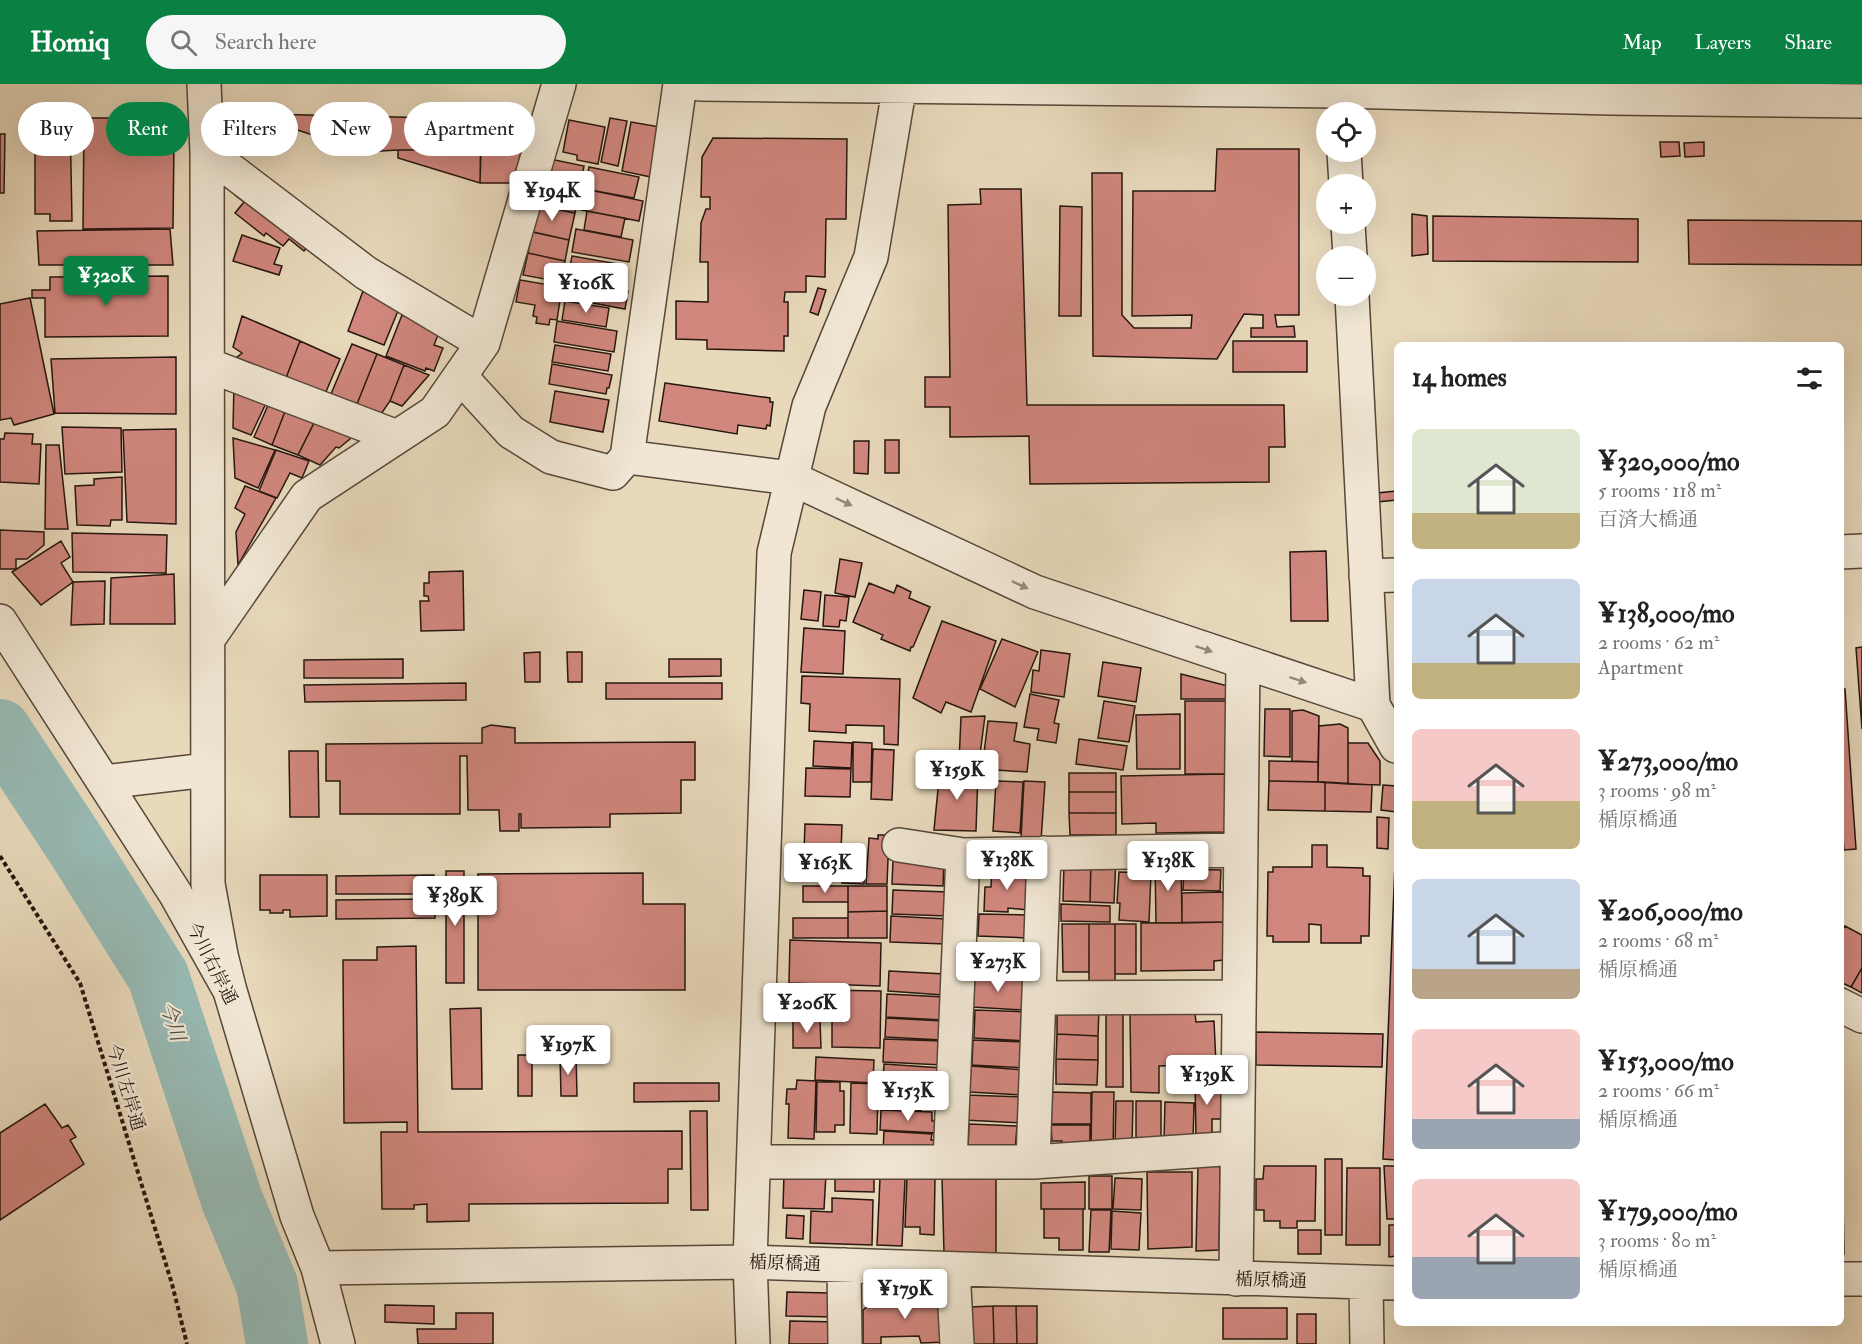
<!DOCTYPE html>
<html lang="en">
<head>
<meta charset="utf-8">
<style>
  :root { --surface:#fff; --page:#f6f6f6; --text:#222; --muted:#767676; --accent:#0b8043 }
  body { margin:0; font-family:"IM FELL Double Pica","Noto Serif JP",serif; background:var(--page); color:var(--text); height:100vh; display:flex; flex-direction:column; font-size:22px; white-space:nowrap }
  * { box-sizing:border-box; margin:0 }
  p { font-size:20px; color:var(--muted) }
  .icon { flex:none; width:33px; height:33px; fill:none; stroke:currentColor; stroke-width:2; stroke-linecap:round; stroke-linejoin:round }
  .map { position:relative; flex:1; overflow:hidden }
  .details { position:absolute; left:1394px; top:258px; width:450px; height:984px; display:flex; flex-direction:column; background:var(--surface); border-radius:9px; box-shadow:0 6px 24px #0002 }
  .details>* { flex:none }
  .top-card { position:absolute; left:18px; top:18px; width:570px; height:54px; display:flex; gap:12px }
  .controls { position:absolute; left:1316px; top:18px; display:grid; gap:12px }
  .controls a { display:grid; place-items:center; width:60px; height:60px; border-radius:50%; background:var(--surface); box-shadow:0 6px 24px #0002; font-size:30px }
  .price { position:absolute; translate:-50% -51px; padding:0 14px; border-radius:6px; background:#fff; color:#222; font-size:20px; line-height:39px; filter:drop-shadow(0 2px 3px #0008) }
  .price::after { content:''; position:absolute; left:50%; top:36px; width:18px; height:14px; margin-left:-9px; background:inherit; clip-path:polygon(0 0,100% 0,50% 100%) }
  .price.selected { background:var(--accent); color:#fff }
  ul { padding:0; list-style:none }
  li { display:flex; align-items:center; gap:18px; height:150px; padding:0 18px }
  li span { display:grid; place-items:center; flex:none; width:168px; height:120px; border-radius:9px; color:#555 }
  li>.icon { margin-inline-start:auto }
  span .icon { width:72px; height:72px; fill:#fffc; stroke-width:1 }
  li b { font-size:26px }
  h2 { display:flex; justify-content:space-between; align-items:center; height:72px; padding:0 18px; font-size:26px }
  .chip { padding:0 21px; border-radius:27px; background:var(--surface); box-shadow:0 6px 24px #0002; font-size:21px; line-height:54px }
  .chip.selected { background:var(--accent); color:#fff }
  header { display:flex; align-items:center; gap:36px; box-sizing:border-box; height:84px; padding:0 30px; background:var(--accent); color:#fff }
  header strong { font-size:28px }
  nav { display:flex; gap:33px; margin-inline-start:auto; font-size:21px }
  .search { width:420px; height:54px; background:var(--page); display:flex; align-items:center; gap:15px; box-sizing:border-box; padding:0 21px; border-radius:33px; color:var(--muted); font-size:22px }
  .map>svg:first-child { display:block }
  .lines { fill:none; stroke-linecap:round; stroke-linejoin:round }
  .river { stroke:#97bab4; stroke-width:62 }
  .building { fill:#d1877e; stroke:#26160f; stroke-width:1.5 }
  .minor-casing { stroke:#56473a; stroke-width:36 }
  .path { stroke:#26160f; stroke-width:4; stroke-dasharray:4.5 3; stroke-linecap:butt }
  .minor { stroke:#f0e6d3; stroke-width:33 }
  .oneway { fill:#95887b }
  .labels { text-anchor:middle; stroke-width:4.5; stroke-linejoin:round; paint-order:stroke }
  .street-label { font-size:18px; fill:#26160f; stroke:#f0e6d3 }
  .water-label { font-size:20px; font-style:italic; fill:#4e4f49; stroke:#f0e6d3 }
</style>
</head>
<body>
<header>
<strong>Homiq</strong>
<div class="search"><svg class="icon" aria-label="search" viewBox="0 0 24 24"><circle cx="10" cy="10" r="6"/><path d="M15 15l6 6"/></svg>Search here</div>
<nav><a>Map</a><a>Layers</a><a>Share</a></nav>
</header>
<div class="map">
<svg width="1862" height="1260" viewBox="0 0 1862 1260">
  <rect width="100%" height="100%" fill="#e8d9bb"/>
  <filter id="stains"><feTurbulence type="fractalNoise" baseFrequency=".00333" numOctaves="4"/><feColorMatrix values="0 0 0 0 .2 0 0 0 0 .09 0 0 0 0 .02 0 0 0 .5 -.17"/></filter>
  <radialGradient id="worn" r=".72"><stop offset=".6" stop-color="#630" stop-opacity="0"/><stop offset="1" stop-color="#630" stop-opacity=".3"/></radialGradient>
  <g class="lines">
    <path class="river" d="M0 646 77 763 158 892 232 1116 267 1201 277 1260"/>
  </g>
  <path class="building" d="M264 30 481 35V66H398L364 68 264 35Z
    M61 31H70L72 137H50V130H35V54H61Z
    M84 34H152L174 56 173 144 83 145Z
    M610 34 627 37 618 82 601 78Z
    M481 35 521 36 520 88H514V99H480Z
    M569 36 605 43 598 80 577 76V71L563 68Z
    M631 38 660 43 651 93 622 87Z
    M0 50H5L4 109H0Z
    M713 54 847 55 846 135H826L825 193 806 192V208H785L784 218H788V252H784V267L707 265V256L676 255V217L708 218V178H700L701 139 706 125H710V113H701L702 73Z
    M1660 58H1679L1680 72 1661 73Z
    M1704 58V72L1685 73 1684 59Z
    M1217 65H1299V231H1275L1277 243 1294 242 1295 253H1251V244H1263V231L1244 230 1217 275 1093 272 1092 89H1122V231L1134 244H1191L1192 231 1132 232 1133 107H1215Z
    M398 66H481L480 99 398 74Z
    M550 75 584 82 579 106 545 99Z
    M589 83 639 93 634 114 585 105Z
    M545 99 579 106 575 129 541 122Z
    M243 100 314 154 304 167 289 155 283 162 266 149 264 152 235 129 244 118 235 111Z
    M585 105 643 117 639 137 581 126Z
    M980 105H1021L1027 321H1284L1285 363H1269V398L1030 400 1029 352 950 353V323H925V293H950L948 121 981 120Z
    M534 121 575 129 569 156 529 147Z
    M1060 122 1082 123 1081 232H1059Z
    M587 127 625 134 621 153 584 146Z
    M1412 130 1427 132 1428 170 1412 172Z
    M1433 132 1638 135V178L1433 177Z
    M1688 136 1862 137V181L1689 180Z
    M170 145 173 181H39L37 147Z
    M576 145 633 156 629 178 572 168Z
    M532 148 569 156 565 177 528 169Z
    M242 151 280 164 274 180 282 182 279 191 233 177Z
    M528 169 565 177 561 198 523 191Z
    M572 172 624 181 622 197 569 188Z
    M168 192V252L45 253V214H32V206H50V193Z
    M520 196 562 203 557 236 550 235 549 241 536 239 537 233 533 232 535 221 516 218Z
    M574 197 628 207 625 225 571 215Z
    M818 204 826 206 818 231 810 228Z
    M363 207 400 222 384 261 348 247Z
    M30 214 54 330 14 341 11 334 0 336V220Z
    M565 217 609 224 606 243 562 236Z
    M402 231 440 246 434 261 443 264 434 287 426 284 425 287 386 272Z
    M242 232 300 257 286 294 236 274 242 269 233 263Z
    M557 237 617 247 614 268 554 258Z
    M300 257 340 275 325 310 286 294Z
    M1233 257H1307V288H1233Z
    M352 260 377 270 357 320 331 310Z
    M555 261 611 270 608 287 552 278Z
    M377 270 404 281 390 317 381 330 357 320Z
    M176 273V330L55 329 51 275Z
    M552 280 612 291 609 304H607L606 310 549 300Z
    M404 281 429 291 402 322 390 317Z
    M665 299 770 314V318H773L770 342 767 341 766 345 738 341 737 350 659 337Z
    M234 300 268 315 251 351 233 344Z
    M555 307 609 316 603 348 550 338Z
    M269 319 286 325 272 361 254 353Z
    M286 325 316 335 298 371 272 361Z
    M316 335 352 349 350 355 339 364 336 363 320 381 298 371Z
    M62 343 121 344 122 388 65 390Z
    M176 345V440L127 438 123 346Z
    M5 349 33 350 32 360H41L39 400 0 398V355H4Z
    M233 354 275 366 258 404 235 394Z
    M885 356H899V389H885Z
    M854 357H869L868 390 854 389Z
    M46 361H59L68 445H45Z
    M276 366 309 377 302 394 290 389 277 414 259 407Z
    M122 393V436H111L110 442 77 441 75 402 94 401V395Z
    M245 402 276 414 238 481 236 448 245 430 235 424Z
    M1396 407V416L1378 418 1377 409Z
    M0 446 44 448V461L27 475H16V485H0Z
    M72 449 167 451 166 489 73 488Z
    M61 457 70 473 61 479 73 498 41 521 12 488Z
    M1326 467 1328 537H1291L1290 468Z
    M840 475 862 479 855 513 835 509Z
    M463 487 464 546 421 547 420 517H429L428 512H424V499H429V488Z
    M174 490 175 540H110L111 494Z
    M105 497 104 540 71 541 73 498Z
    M869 499 894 509 897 501 911 508 909 514 930 523 913 563H911L910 567 881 555 883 551 853 538Z
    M804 506 821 508 818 537 801 535Z
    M825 511 849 513 846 537 840 536 839 543 823 542Z
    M942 537 996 557 971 628 946 618 941 629 913 614Z
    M804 544 845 547 843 590 801 588Z
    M1002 555 1038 568 1015 623 980 605Z
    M1862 563V645L1856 564Z
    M1041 566 1070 570 1064 613 1031 608 1033 586 1039 587Z
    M540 568V598H525L524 569Z
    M567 568H582V598H568Z
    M403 575V594H304V576Z
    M669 575H721V592L669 593Z
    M1103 578 1141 584 1136 618 1098 612Z
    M1181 590 1228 602V615H1181Z
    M802 592 900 595 898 661 884 660V642L846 641V649L809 647 810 620 801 619Z
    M466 599V616L305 618 304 601Z
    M606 599H722V615H606Z
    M1840 605H1845L1856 765 1844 766 1840 717Z
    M1030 610 1059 616 1054 639 1059 640 1056 659 1037 656 1039 645 1024 643Z
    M1104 617 1135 622 1129 658 1098 654Z
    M1185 617H1228V690H1185Z
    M1265 625H1290V673L1264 672Z
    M1303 626 1319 632 1318 678 1292 677V627Z
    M1180 630V685H1137L1136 631Z
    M985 632 979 678H959L961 633Z
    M988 637 1017 639 1014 657 1030 660 1027 688 982 685Z
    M1340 640 1348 644V700L1318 698 1319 642Z
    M491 641 515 644V659L695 658V696H681V729L610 730V743L521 744V730H519V747H500L499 726H468L467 672H460V730H340V697H326V660L482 659V644Z
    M1079 655 1127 662 1123 686 1076 680Z
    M814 657 852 659 851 684 813 682Z
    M853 658 872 659 871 698H853Z
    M1348 659H1368L1380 677V701L1348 700Z
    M873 665 894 666 892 716 871 715Z
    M289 667H318L319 733H290Z
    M1269 677 1318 678V698L1269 697Z
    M806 684 851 685 850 713 805 712Z
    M940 685 978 688 976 747 934 746Z
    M1069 689H1116V708H1069Z
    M1225 690 1226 748 1156 749V739L1122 740 1121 692Z
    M996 697 1023 698 1020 749 993 747Z
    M1024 697 1045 698 1041 757 1021 755Z
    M1269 697 1325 698V727L1268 726Z
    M1325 698 1372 701 1371 728 1325 727Z
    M1383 701 1396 702V728L1381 726Z
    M1069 708H1116V729H1069Z
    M1069 729H1116V751H1070Z
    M1377 733 1389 734 1388 765 1377 764Z
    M805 740 842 741 841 768 804 767Z
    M878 751H889L887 800H866L869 754 878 755Z
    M1312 761H1327V783L1363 784V792H1370L1369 852H1361V859H1321V841L1309 840V858H1273V852H1267L1268 788H1273V783H1312Z
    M844 765 865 766 864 800 842 799Z
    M798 771H836V782H841V797L798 796Z
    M1091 773H1116L1114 819 1090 818Z
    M893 776 944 778 943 802 892 800Z
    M1155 777H1181L1182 839H1156Z
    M1395 779H1396V1076L1383 1075Z
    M1064 780H1091L1090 818 1063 817Z
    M992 785 1029 787 1028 826 1008 824V828L984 827 985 803H991Z
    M1184 785 1221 786 1220 807 1183 806Z
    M446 787H464V899H446Z
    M1119 788 1151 789 1149 838 1119 836 1120 819H1117Z
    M643 789V820H685V906H478V790Z
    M260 791H327V832L290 833V826H283V829H270V826H260Z
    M434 791V810H336V792Z
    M803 802H848V818H803Z
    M848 802H887V827L848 828Z
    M893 806 948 808 947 832 892 830Z
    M1223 808 1224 838 1182 839V809Z
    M434 815 435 834 336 835V816Z
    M1061 820 1110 822V838L1061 837Z
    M887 827V854H848V828Z
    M979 830 1028 831V854L978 852Z
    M891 832 947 835 946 860 890 858Z
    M793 834H848V854H793Z
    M1224 838V876L1214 877V886L1141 887V839Z
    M1062 840H1089V888H1063Z
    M1089 840H1115V898H1089Z
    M1115 840H1136V890H1115Z
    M1845 842 1862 851V884L1851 903 1840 898V850Z
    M790 856 881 859 880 902 789 899Z
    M976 860 1023 862 1022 892 974 890Z
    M416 862 418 1048 682 1047V1085H668V1119L469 1120V1137L427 1138V1120L414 1121V1125H382L381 1048H407V1038L344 1039 343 876H377V863Z
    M1862 884V909L1851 903Z
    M889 887 945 890 943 911 888 907Z
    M973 893 1024 895 1023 926 972 923Z
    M824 906 881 907 880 964 832 963V934H823Z
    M887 910 945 913 943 936 886 933Z
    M481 924 482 1005H452L450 925Z
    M975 926 1028 928 1027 957 974 954Z
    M1099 926 1098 952 1057 950V930Z
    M1106 926H1123V1003H1106Z
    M1130 928 1195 929 1196 938 1214 937 1216 980 1159 982V1009L1131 1008Z
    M886 934 943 937 942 956 885 953Z
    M820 936 821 964H793V937Z
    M1256 948 1383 950 1382 983 1256 981Z
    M1057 950 1098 952V976L1056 975Z
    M884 955 942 957V981L883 978Z
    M973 956 1026 958 1025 984 972 981Z
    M518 971H532V1012H518Z
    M560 971H576L577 1012H561Z
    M816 973 874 976 873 999 815 996Z
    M1056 975 1098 976 1097 1001 1056 1000Z
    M884 980 942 984 941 1004 933 1003 932 1012 922 1011 921 1027 890 1025 891 1011H882Z
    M971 982 1024 986 1023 1011 969 1008Z
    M1195 995H1221V1035H1212V1055H1196Z
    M797 996 816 997 814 1055 788 1054 789 1020H786L787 1005H796Z
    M817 998H840V1007H844V1041H835V1048H816Z
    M634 999H719V1017L634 1018Z
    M851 999 878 1000 877 1050 850 1049Z
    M1050 1008 1091 1009V1040H1050Z
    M1092 1008H1114L1113 1063H1091Z
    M965 1011 1023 1013V1039L964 1036Z
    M1116 1017H1133L1132 1062H1115Z
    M1136 1017H1161V1059H1136Z
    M1165 1018 1194 1019 1193 1057H1164Z
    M45 1020 62 1044 68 1041 76 1053 70 1056 84 1080 0 1136V1049Z
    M881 1026 932 1028V1037H938L937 1049 880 1046Z
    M690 1027H707L708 1126H691Z
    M969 1040 1017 1042 1015 1067 968 1065Z
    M1051 1041H1090V1066H1062V1057H1052Z
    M884 1047 932 1050 931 1056H935V1067L883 1069Z
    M1325 1075H1342V1151H1325Z
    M1198 1082H1220L1219 1166 1196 1167Z
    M1264 1082H1316L1315 1137H1297V1144H1280V1137H1264V1126H1256V1095H1263Z
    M1384 1082H1396V1135H1387Z
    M1347 1084H1380V1161H1346Z
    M835 1086 874 1087V1108L835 1107Z
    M1147 1088H1192V1163L1148 1165Z
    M784 1089 826 1090 824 1125 783 1124Z
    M996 1092V1169H944L942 1094Z
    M1089 1092H1112V1125H1089Z
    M880 1094 905 1095 902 1162 877 1161Z
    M907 1094 935 1095 934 1151 920 1150V1143H905Z
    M1115 1094 1142 1095 1141 1126 1113 1125Z
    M1085 1098V1125H1041V1099Z
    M832 1114 873 1116 872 1161 810 1159 811 1127 832 1128Z
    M1843 1116 1844 1170H1840V1117Z
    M1044 1125H1083V1166H1059V1154H1044Z
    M1091 1126H1111L1109 1168H1089Z
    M1112 1127 1141 1129 1139 1166 1111 1165Z
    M787 1131 804 1132 803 1155 786 1154Z
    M1389 1141H1396V1172L1389 1173Z
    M1298 1146H1321V1170H1298Z
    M787 1208 830 1209 836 1233 786 1232Z
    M879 1213H933L946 1226V1258L921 1259 919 1252 881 1253V1260H863V1226Z
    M385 1221 434 1222V1240L385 1238Z
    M993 1222 994 1260H971L970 1223Z
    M993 1222H1016L1017 1260H994Z
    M1016 1222H1037V1260H1017Z
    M1223 1224H1287V1255H1223Z
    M456 1229H493V1260H418L417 1245H456Z
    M1297 1230H1316V1260H1297Z
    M790 1237 839 1238 838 1260H789Z"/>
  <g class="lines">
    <defs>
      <path id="minor" d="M204 0 207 68 208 800 221 871 230 907
        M700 0 1341 7 1611 14 1862 17
        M207 68 366 189 483 259
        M1344 68 1346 100
        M1348 140 1350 172
        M1352 212 1373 621 1396 662
        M208 281 397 353
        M460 292 511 348 551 373 613 389 627 373 680 0
        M627 373 791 394 1035 508 1373 621
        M1840 468 1862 467
        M1366 492 1396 491
        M0 537 175 809 230 907 297 1132 318 1184 338 1260
        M208 555 307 412 435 328 483 259 559 0
        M104 698 207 686
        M899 761 963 771 1240 766
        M1039 914 1238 913
        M1840 921 1862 932
        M754 1078H1033L1237 1064
        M950 1078 963 771
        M1033 1078 1044 769
        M844 1181 845 1260
        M318 1184 750 1178 1396 1199
        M953 1185 957 1260
        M1236 1195 1243 578
        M1840 1195H1862
        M1366 1200 1367 1260
        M753 1260 750 1178 774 469 809 322 871 173 900 0"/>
    </defs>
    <use href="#minor" class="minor-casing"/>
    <path class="path" d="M0 772 80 899 172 1200 187 1260"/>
    <use href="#minor" class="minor"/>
  </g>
  <defs><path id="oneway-solid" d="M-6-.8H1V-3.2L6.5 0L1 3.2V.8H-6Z" transform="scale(1.5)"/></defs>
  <g class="oneway">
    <use href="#oneway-solid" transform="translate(844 418) rotate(25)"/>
    <use href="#oneway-solid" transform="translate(1020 501) rotate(25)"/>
    <use href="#oneway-solid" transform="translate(1204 565) rotate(19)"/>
    <use href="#oneway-solid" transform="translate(1298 596) rotate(18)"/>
  </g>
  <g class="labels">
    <g class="street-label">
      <text transform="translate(212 879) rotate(63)" y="6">今川右岸通</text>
      <text transform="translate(126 1003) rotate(73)" y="6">今川左岸通</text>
      <text transform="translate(785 1179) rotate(2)" y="6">楯原橋通</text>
      <text transform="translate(1271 1196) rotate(2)" y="6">楯原橋通</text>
    </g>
    <g class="water-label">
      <text transform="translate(173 937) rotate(72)" y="7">今川</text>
    </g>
  </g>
  <rect width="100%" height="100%" filter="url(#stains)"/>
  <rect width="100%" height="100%" fill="url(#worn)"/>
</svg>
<div class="controls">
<a><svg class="icon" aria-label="locate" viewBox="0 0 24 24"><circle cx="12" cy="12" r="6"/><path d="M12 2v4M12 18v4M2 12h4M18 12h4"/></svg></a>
<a>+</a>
<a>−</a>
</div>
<b class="price" style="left:552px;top:138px">¥194K</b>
<b class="price selected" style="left:106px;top:223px">¥320K</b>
<b class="price" style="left:586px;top:230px">¥106K</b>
<b class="price" style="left:957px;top:717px">¥159K</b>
<b class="price" style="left:1007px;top:807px">¥138K</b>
<b class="price" style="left:1168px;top:808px">¥138K</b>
<b class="price" style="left:825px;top:810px">¥163K</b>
<b class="price" style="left:455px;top:843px">¥389K</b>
<b class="price" style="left:998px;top:909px">¥273K</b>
<b class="price" style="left:807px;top:950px">¥206K</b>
<b class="price" style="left:568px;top:992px">¥197K</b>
<b class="price" style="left:1207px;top:1022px">¥139K</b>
<b class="price" style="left:908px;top:1038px">¥153K</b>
<b class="price" style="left:905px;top:1236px">¥179K</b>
<div class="top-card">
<a class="chip">Buy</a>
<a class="chip selected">Rent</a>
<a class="chip">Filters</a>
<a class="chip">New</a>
<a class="chip">Apartment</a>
</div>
<section class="details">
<h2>14 homes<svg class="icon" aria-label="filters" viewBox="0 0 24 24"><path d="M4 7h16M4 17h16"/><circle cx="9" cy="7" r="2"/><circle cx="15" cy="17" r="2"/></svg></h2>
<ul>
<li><span style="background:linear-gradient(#dfe7d0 70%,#c2b280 0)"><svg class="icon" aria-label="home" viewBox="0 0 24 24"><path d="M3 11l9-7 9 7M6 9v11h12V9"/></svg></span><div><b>¥320,000/mo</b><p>5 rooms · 118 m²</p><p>百済大橋通</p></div></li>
<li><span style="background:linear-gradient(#c9d6e8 70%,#c2b280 0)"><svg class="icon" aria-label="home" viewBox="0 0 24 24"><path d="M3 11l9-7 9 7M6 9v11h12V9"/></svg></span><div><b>¥138,000/mo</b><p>2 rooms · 62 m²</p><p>Apartment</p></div></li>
<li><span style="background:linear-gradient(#f6c9c9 60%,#c2b280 0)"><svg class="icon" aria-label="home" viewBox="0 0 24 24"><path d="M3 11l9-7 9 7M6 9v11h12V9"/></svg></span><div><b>¥273,000/mo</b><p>3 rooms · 98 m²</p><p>楯原橋通</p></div></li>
<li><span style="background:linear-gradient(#c9d6e8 75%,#b9a48a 0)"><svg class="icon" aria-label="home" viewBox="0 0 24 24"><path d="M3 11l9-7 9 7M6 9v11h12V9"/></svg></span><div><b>¥206,000/mo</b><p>2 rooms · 68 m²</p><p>楯原橋通</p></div></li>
<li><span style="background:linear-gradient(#f6c9c9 75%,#9aa5b1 0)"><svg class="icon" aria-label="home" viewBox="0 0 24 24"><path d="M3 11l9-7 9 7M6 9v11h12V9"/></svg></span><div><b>¥153,000/mo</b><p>2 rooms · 66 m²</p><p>楯原橋通</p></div></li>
<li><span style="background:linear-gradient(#f6c9c9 65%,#9aa5b1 0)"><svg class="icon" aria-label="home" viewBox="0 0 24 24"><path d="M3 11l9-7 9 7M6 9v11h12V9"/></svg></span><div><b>¥179,000/mo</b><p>3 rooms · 80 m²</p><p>楯原橋通</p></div></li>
</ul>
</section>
</div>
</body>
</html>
